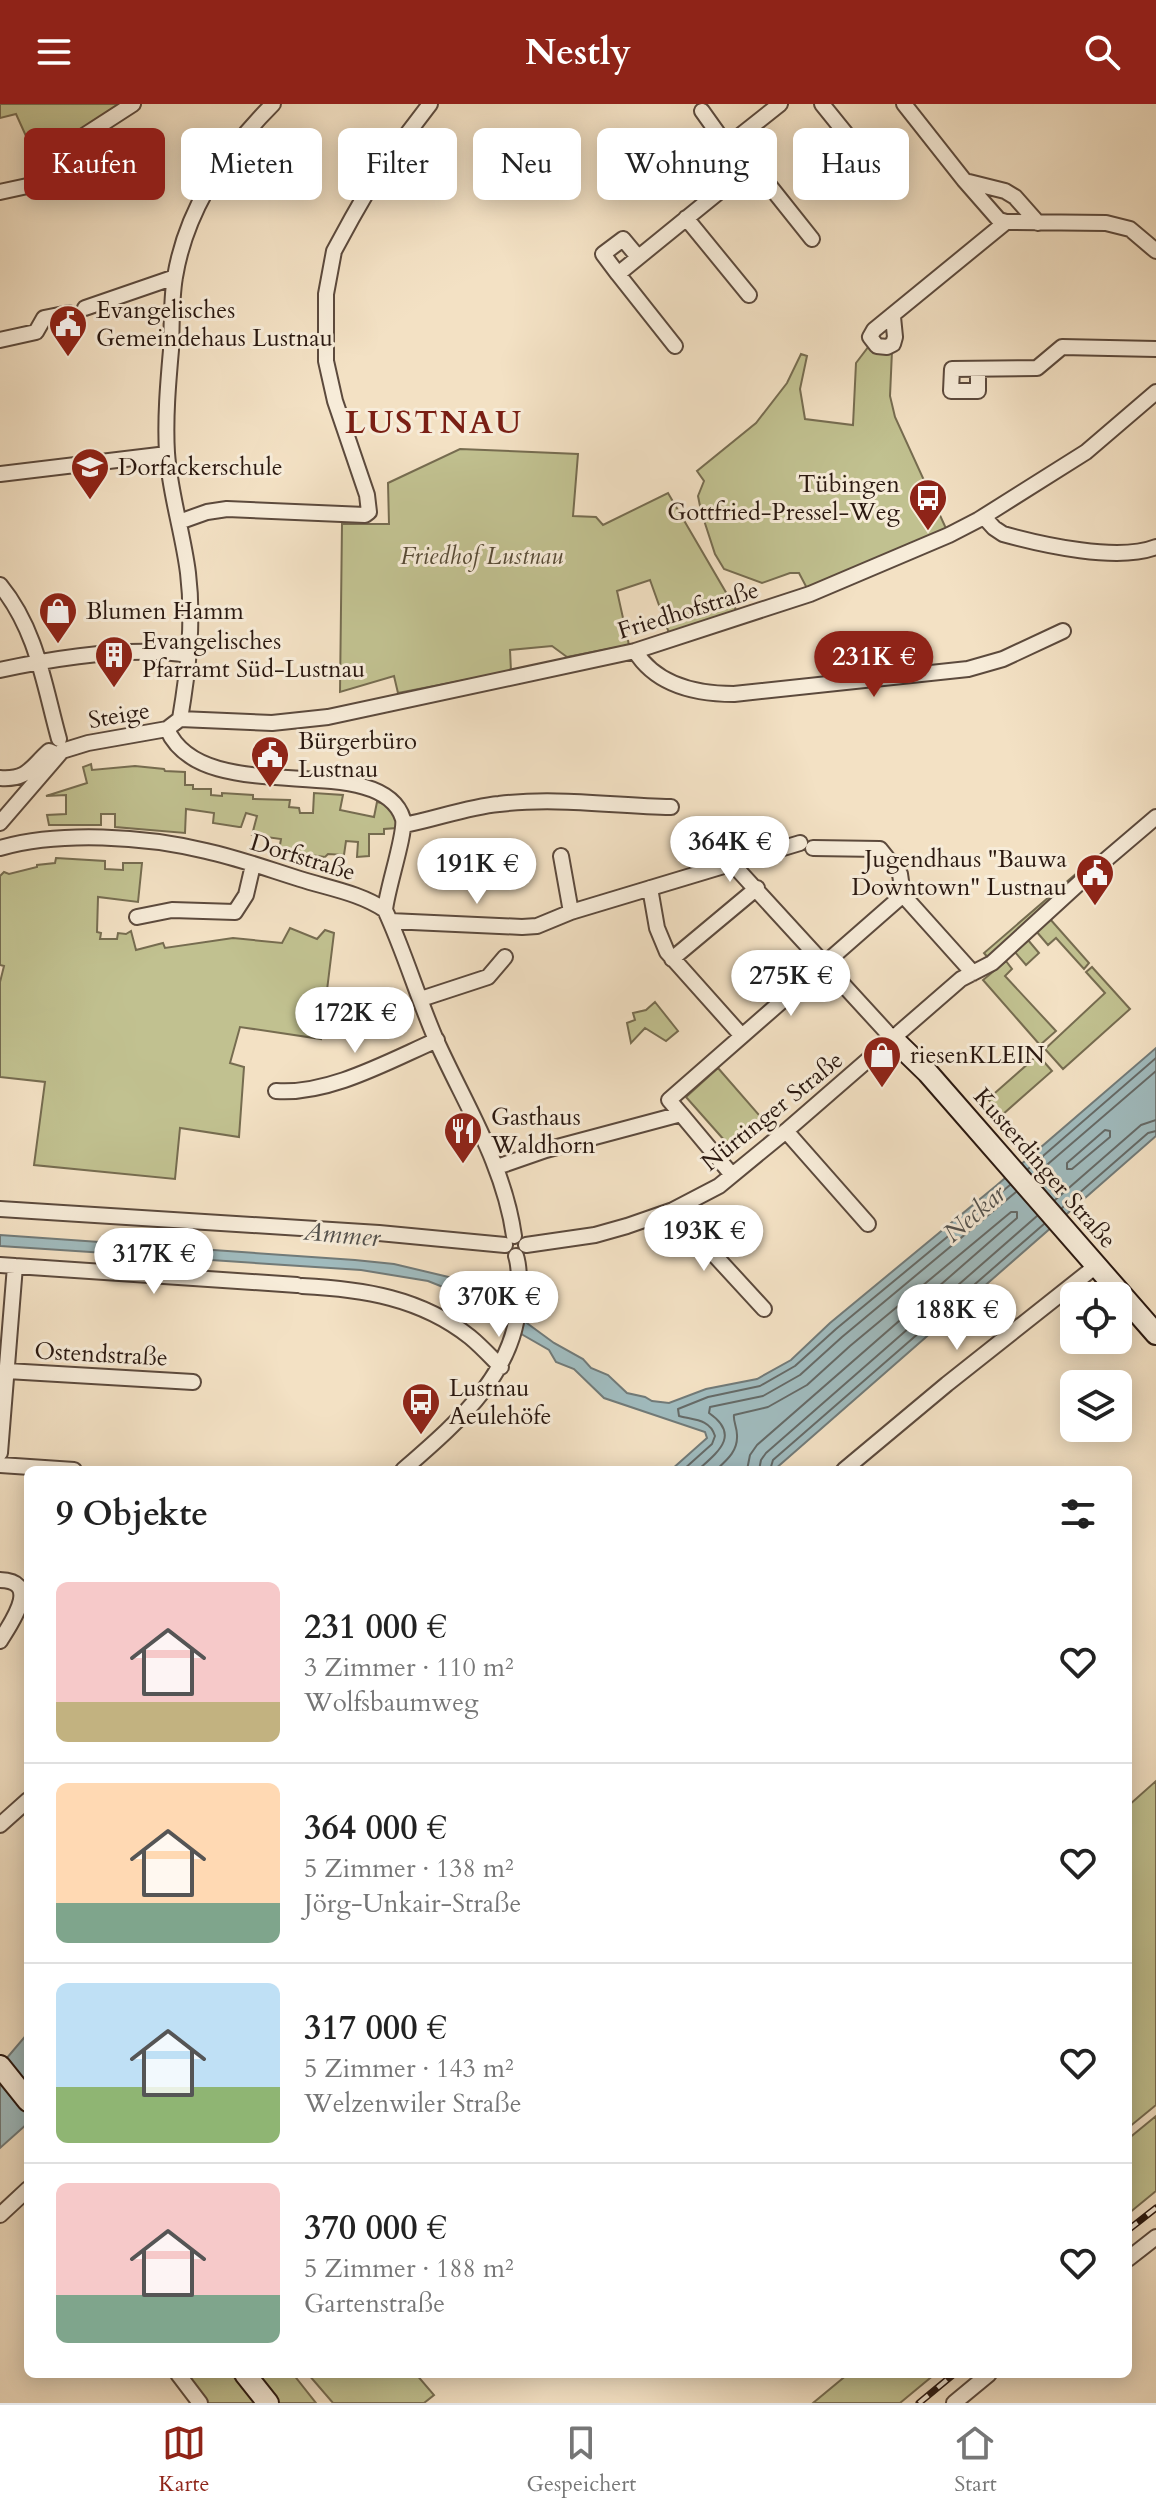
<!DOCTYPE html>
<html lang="de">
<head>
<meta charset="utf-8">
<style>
  :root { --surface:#fff; --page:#f6f6f6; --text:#222; --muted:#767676; --line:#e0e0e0; --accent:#8f2418 }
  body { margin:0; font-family:Cardo,serif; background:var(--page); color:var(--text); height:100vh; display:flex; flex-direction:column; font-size:30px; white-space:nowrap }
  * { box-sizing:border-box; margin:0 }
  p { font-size:26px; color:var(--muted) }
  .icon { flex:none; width:44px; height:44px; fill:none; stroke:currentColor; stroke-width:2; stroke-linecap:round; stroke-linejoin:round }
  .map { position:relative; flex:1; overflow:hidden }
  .sheet { position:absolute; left:24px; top:1362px; width:1108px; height:912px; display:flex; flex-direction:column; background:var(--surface); border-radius:12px; box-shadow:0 4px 20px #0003 }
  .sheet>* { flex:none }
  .guide { position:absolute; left:24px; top:24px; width:1108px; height:72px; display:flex; gap:16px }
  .buttons { position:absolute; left:1060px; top:1178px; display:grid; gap:16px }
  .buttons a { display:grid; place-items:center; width:72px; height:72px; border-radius:12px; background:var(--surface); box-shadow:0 4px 20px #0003; font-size:40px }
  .price { position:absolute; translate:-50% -68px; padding:0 18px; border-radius:28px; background:#fff; color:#222; font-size:26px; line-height:52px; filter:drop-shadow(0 2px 4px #0008) }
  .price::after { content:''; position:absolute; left:50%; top:48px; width:24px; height:18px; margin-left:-12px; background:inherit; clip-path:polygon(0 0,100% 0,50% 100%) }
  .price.selected { background:var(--accent); color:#fff }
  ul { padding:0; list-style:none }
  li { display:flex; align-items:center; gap:24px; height:200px; padding:0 32px }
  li+li { border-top:2px solid var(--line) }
  li span { display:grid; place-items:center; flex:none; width:224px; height:160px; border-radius:12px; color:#555 }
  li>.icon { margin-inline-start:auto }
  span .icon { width:96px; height:96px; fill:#fffc; stroke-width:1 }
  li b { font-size:34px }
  h2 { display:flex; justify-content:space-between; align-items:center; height:96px; padding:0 32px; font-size:34px }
  .pill { padding:0 28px; border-radius:12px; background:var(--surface); box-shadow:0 4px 20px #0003; font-size:28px; line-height:72px }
  .pill.selected { background:var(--accent); color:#fff }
  header { display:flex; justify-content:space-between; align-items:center; height:104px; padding:0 32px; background:var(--accent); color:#fff; font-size:36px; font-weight:700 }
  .dock { display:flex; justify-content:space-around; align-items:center; height:112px; border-top:2px solid var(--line); background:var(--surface); font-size:22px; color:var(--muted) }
  .dock a { display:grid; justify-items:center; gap:4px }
  .dock .selected { color:var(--accent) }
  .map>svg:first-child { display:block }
  .green { fill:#c1c190; stroke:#766c50; stroke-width:2 }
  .water { fill:#a0bbbe; stroke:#717a78; stroke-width:2 }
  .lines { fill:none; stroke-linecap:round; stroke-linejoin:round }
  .shore { stroke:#656a67; stroke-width:2 }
  .street-casing { stroke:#5c4a3d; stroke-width:18 }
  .secondary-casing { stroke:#2a1810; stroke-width:24 }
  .street { stroke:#f7ecd9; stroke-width:14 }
  .secondary { stroke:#f7ecd9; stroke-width:20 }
  .rail-casing { stroke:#2a1810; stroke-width:7 }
  .rail { stroke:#f7ecd9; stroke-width:4; stroke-dasharray:12; stroke-linecap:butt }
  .labels { text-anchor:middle; stroke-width:6; stroke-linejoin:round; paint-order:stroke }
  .poi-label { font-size:24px; fill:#2a1810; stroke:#f7ecd9; text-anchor:start }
  .park-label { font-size:24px; font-style:italic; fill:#574b36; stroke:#f7ecd9 }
  .street-label { font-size:24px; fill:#2a1810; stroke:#f7ecd9 }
  .water-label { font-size:26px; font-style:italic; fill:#53514d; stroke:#f7ecd9 }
  .district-label { font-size:32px; font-weight:bold; letter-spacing:2px; fill:#7a1f14; stroke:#f7ecd9 }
</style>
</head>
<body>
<header><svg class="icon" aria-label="menu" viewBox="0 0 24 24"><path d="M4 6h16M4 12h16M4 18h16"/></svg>Nestly<svg class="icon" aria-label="search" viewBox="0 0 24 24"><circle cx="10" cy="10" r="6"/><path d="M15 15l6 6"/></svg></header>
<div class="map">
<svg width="1156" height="2299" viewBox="0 0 1156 2299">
  <rect width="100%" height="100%" fill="#f3e1c4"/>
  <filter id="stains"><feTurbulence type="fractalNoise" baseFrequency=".0025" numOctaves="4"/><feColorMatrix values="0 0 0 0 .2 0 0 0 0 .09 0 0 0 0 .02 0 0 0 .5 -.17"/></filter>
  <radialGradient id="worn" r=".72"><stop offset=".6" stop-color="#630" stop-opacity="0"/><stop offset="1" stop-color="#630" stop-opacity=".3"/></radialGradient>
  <path class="green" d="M0 0H134L101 19 45 74 16 10 0 14Z
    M872 238 892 247 890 292 895 313 949 431 810 490 799 469H790L762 479 724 465 715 450 701 407 698 392 704 377 697 367 756 319 787 279 801 250 807 252 800 285 805 315 853 321 856 259Z
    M460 345 578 350 573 412 596 413 603 421 668 389 738 509 669 529 650 476 617 487 629 541 567 553 552 542 510 546 511 567 398 589 394 572 340 588 342 420H389L388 379Z
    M91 660 92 666 135 662 164 665 165 667 185 668V681H193V685H211V691L222 692V689L253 691V695L290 696 289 703 299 704 300 709H313L314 689 343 691 340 706 374 713 377 698C390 700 396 712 397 724L384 725V730H369V752L357 753 358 738 346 737 344 751 328 750 325 753 279 747 281 735 252 731 257 712 246 709 241 723H239L213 719 214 709 186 705 185 729 115 723V710H101V721H49L47 711 66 710V691L46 692 87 679 83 663Z
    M56 754 105 757V765L123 766V759H142L138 798 98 793 97 828 101 829 100 835H117L118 829 126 830 131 827 136 846 163 839 165 844 233 834 282 839 290 824 317 835 325 826 334 829 321 935 240 923 230 959 244 963 239 1033 180 1024 175 1075 34 1061 45 978 0 973V878L4 862 0 861V772L4 768 9 770 37 763V761L55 759Z
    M1092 756 1076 775 989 855 984 849Z
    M1050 815 1089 859 1084 865 1056 834 1048 841 1036 827Z
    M1028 836 1039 849 1026 861 1015 848Z
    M1006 857 1012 865 1005 872 1056 927 1040 941 983 876Z
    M1092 863 1130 905 1063 965 1045 945 1105 889 1086 868Z
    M655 898 678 927 666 937 645 924 631 939 627 919 635 916 633 909 646 906Z
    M1038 951 1052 967 1002 1011 988 995Z
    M718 964 765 1018 733 1046 686 993Z
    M1156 1677V2001L1128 2024V1702Z
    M1156 2012V2087L1128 2110V2035Z
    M184 2270H293L316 2299H207Z
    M308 2270H416L434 2291 424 2299H333Z
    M848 2270H935L900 2299H813Z"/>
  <path class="water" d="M1156 944V1032L774 1366H671L707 1334 705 1328 604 1294 574 1265 556 1258 549 1246 523 1231 478 1197 428 1177 361 1166 0 1142V1131L355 1156 394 1160 457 1175 486 1189 554 1239 583 1255 591 1264 608 1271 627 1289 645 1293 652 1297 669 1299 706 1285 757 1275 791 1256 830 1219 997 1081Z
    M28 1929V2019L0 2044V1962Z"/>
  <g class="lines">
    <path class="shore" d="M1105 1026 1110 1027V1033L1072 1065H1067V1059Z
      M1028 1065 1156 954
      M1034 1072 1156 967
      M1055 1096 1141 1021 1156 1016
      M1062 1104 1148 1029 1156 1027
      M683 1366 712 1340 715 1332C710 1315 694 1316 679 1312L678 1305 708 1293 760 1282 795 1262 836 1225 1010 1081
      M698 1366C718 1348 741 1331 709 1309L710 1303 763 1292 800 1271 842 1233 1016 1088
      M716 1366C727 1356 738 1347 737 1331 737 1323 733 1317 734 1311L768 1303 807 1281 850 1242 1011 1108H1017V1114L757 1341 750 1351 747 1366
      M759 1366 761 1356 766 1349 1037 1112
      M770 1366 773 1356 1044 1120"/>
    <defs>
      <path id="street" d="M822 0 889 83
        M904 0 964 76 999 116 1006 118 1106 119 1130 125 1156 147
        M702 7 727 42
        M734 37 812 135
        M969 78 1005 87 1015 93 1038 119
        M725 82 727 42 780 0
        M0 88 32 81 45 74 82 33 133 0
        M686 114 749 191
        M618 170 603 150 623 135 638 153
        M85 204 175 173
        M893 213 895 233 893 240 887 243 877 242 870 233 874 226 1006 118
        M0 236 36 228 44 214 69 209
        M675 242 618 170 752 61
        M978 265V287H951L952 265 1037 264 1062 243 1156 245
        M0 370 167 350
        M984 413 994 424 1003 430C1043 441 1118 458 1156 443
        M179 418 207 408 227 405 365 411 369 408 367 391 335 297 326 257V190L334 147 352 114 379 67 430 0
        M0 481C37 526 44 581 59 635
        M635 547C656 581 697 590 734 590L968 565 1003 555 1063 527
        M0 566C56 554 131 542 188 551
        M180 615 272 619 328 613 635 547 810 490 949 431 978 416 1086 348 1156 288
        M167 625C203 708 381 643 403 715 406 729 387 785 385 806
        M0 674C28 676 31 663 49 647L58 651
        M0 719 62 647 88 639 167 625 180 615C188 567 194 518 188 469 183 429 170 390 167 349 165 315 168 280 171 246 172 222 171 196 175 173 186 106 226 47 273 0
        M404 721C436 715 467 703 499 700 557 693 614 702 671 703
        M0 744C61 727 144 732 206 747 238 754 268 765 300 775 328 784 360 789 385 806 405 849 418 895 437 938 466 1002 504 1061 514 1132
        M813 744 880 745 900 770 903 791 973 869
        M561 752 571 808
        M739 767 893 935
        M650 784 657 824 667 848 742 932
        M137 813 172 806 235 808 246 791 253 761
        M390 817 522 823 537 822 571 808 800 739
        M672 855 757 784
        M421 895 488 873 505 853
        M276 987C329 991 389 957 437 936
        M681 1010 669 996 903 791
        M786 1027 868 1120
        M497 1063 546 1046 681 1010 732 1071
        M0 1105 379 1129 505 1141
        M673 1106 764 1205
        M526 1141 595 1131 627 1122 673 1106 719 1082 786 1027 961 875 992 859 1088 771 1156 713
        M0 1161 297 1181
        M302 1182C363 1185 421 1194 470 1233 481 1242 491 1253 501 1263
        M7 1267 193 1278
        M0 1349 15 1162
        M0 1361 74 1366
        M403 1366C457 1319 519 1267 519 1190 519 1177 520 1164 516 1152
        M844 1366 947 1280 1096 1162
        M0 1476C42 1477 11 1519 0 1537
        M0 1721 28 1696
        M0 2111 28 2085
        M1128 2155 1156 2133
        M178 2270 200 2299
        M954 2299 989 2270"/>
      <path id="secondary" d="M893 935 928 969 1156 1230
        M0 1962 28 1997
        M245 2270 268 2299"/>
    </defs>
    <use href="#street" class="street-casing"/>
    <use href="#secondary" class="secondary-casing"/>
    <use href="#street" class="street"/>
    <use href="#secondary" class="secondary"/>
    <defs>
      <path id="rail" d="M1128 2126 1156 2104
        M919 2299 954 2270"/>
    </defs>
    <use href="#rail" class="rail-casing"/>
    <use href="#rail" class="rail"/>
  </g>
  <defs>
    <symbol id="civic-pin" viewBox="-11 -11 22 30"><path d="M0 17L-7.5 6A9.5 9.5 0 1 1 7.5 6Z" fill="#8f2418" stroke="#f7ecd9"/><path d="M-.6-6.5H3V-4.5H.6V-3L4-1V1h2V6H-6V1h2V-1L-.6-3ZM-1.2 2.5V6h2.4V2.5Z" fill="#fff"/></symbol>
    <symbol id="school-pin" viewBox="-11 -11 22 30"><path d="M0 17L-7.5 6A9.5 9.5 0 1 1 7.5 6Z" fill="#8f2418" stroke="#f7ecd9"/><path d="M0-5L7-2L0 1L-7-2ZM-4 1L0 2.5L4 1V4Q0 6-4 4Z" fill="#fff"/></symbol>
    <symbol id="bus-pin" viewBox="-11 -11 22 30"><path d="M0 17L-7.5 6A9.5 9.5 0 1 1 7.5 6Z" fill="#8f2418" stroke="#f7ecd9"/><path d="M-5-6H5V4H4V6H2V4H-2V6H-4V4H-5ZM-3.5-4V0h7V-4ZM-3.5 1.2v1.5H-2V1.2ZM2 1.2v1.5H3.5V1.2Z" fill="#fff"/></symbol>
    <symbol id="shop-pin" viewBox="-11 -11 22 30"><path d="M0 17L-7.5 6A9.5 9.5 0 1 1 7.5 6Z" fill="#8f2418" stroke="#f7ecd9"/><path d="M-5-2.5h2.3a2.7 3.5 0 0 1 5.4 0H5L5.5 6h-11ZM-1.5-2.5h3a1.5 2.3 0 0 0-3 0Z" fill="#fff"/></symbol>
    <symbol id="building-pin" viewBox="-11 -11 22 30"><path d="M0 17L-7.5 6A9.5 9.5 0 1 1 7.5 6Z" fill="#8f2418" stroke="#f7ecd9"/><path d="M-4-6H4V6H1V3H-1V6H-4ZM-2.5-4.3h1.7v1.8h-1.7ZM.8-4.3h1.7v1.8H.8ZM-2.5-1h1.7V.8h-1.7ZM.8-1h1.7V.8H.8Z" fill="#fff"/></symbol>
    <symbol id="restaurant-pin" viewBox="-11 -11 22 30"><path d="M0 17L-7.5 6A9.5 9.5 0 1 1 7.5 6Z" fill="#8f2418" stroke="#f7ecd9"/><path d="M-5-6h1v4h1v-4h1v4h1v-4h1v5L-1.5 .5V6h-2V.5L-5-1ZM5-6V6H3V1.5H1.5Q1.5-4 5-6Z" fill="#fff"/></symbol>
  </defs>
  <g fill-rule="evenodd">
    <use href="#civic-pin" x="46" y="198" width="44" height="60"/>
    <use href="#school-pin" x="68" y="341" width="44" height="60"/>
    <use href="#bus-pin" x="906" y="372" width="44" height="60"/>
    <use href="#shop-pin" x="36" y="485" width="44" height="60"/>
    <use href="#building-pin" x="92" y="529" width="44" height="60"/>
    <use href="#civic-pin" x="248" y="629" width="44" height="60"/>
    <use href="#civic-pin" x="1073" y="747" width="44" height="60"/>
    <use href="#shop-pin" x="860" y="929" width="44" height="60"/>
    <use href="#restaurant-pin" x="441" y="1005" width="44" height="60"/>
    <use href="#bus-pin" x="399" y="1276" width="44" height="60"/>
  </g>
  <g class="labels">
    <g class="poi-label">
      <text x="96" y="214">Evangelisches<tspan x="96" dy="28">Gemeindehaus Lustnau</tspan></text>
      <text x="118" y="371">Dorfackerschule</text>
      <text x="900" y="388" text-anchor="end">Tübingen<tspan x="900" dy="28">Gottfried-Pressel-Weg</tspan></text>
      <text x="86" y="515">Blumen Hamm</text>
      <text x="142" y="545">Evangelisches<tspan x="142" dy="28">Pfarramt Süd-Lustnau</tspan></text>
      <text x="298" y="645">Bürgerbüro<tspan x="298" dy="28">Lustnau</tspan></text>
      <text x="1067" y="763" text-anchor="end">Jugendhaus "Bauwa<tspan x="1067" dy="28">Downtown" Lustnau</tspan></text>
      <text x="910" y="959">riesenKLEIN</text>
      <text x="491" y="1021">Gasthaus<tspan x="491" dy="28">Waldhorn</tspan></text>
      <text x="449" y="1292">Lustnau<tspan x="449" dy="28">Aeulehöfe</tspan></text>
    </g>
    <g class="park-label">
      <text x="482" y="460">Friedhof Lustnau</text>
    </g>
    <g class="street-label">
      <text transform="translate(688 506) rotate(-17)" y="8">Friedhofstraße</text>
      <text transform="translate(119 611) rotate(-10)" y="8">Steige</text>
      <text transform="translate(303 753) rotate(17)" y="8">Dorfstraße</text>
      <text transform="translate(772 1007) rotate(-39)" y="8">Nürtinger Straße</text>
      <text transform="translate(1045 1064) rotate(49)" y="8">Kusterdinger Straße</text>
      <text transform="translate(101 1250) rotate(3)" y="8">Ostendstraße</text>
    </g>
    <g class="water-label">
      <text transform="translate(974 1109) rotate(-41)" y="9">Neckar</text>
      <text transform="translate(342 1130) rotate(5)" y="9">Ammer</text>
    </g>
    <g class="district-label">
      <text x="434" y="329">LUSTNAU</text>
    </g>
  </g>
  <rect width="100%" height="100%" filter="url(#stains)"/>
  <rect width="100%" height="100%" fill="url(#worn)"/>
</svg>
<div class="buttons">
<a><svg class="icon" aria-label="locate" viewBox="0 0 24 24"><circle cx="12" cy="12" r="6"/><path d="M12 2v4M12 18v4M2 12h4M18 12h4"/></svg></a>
<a><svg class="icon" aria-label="layers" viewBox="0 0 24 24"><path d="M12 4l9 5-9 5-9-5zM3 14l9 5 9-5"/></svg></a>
</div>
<b class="price selected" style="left:874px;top:595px">231K €</b>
<b class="price" style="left:730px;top:780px">364K €</b>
<b class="price" style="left:477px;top:802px">191K €</b>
<b class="price" style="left:791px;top:914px">275K €</b>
<b class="price" style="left:355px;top:951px">172K €</b>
<b class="price" style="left:704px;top:1169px">193K €</b>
<b class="price" style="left:154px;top:1192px">317K €</b>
<b class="price" style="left:499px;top:1235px">370K €</b>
<b class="price" style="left:957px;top:1248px">188K €</b>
<div class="guide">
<a class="pill selected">Kaufen</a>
<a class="pill">Mieten</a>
<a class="pill">Filter</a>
<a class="pill">Neu</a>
<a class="pill">Wohnung</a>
<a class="pill">Haus</a>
</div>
<section class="sheet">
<h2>9 Objekte<svg class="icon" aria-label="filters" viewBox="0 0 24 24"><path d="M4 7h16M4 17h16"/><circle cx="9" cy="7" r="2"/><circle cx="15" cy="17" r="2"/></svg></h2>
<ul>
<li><span style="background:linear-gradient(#f6c9c9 75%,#c2b280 0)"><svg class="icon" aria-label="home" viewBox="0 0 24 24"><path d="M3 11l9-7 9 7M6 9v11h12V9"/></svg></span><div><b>231 000 €</b><p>3 Zimmer · 110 m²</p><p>Wolfsbaumweg</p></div><svg class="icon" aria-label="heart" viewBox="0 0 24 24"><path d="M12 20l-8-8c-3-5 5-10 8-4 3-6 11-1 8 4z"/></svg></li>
<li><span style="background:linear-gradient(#ffd9b3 75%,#7fa58c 0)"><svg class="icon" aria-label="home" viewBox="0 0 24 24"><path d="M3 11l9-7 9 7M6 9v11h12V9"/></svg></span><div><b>364 000 €</b><p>5 Zimmer · 138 m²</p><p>Jörg-Unkair-Straße</p></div><svg class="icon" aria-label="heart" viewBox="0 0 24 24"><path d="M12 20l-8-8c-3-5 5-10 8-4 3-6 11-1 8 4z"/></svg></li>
<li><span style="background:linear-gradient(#bfe0f5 65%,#8fb573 0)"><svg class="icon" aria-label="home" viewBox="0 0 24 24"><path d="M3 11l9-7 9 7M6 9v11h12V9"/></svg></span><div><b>317 000 €</b><p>5 Zimmer · 143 m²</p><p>Welzenwiler Straße</p></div><svg class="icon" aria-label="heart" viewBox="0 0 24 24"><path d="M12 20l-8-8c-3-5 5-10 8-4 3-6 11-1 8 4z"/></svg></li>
<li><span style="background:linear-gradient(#f6c9c9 70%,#7fa58c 0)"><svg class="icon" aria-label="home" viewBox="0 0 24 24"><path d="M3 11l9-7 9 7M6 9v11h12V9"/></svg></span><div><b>370 000 €</b><p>5 Zimmer · 188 m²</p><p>Gartenstraße</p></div><svg class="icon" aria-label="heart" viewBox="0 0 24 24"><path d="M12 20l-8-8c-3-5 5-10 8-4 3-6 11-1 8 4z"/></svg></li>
</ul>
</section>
</div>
<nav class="dock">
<a class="selected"><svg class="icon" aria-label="map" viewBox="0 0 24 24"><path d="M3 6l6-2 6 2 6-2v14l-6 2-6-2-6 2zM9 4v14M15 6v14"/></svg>Karte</a>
<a><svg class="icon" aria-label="saved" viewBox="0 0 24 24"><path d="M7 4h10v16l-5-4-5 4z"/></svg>Gespeichert</a>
<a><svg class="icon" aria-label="home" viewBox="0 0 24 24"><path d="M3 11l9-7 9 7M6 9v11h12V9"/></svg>Start</a>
</nav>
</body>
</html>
